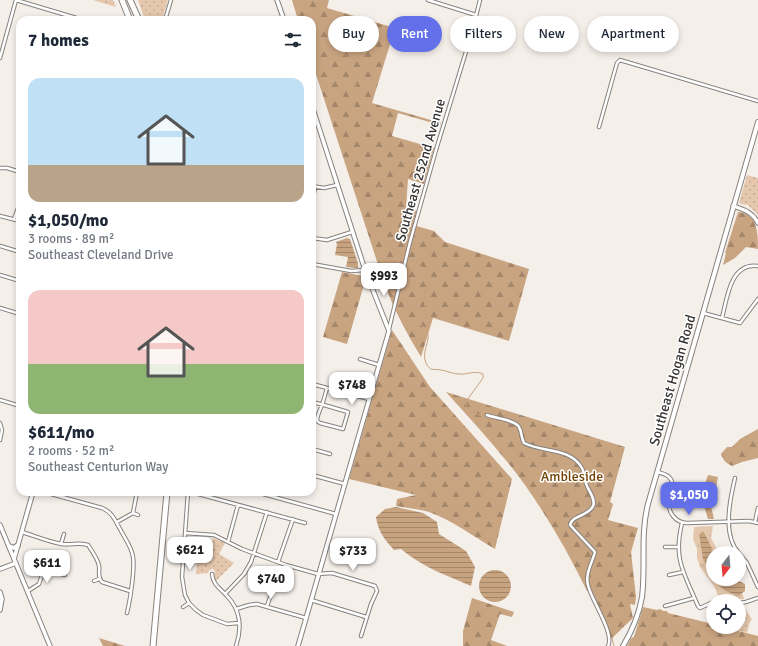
<!DOCTYPE html>
<html lang="en">
<head>
<meta charset="utf-8">
<style>
  :root { --surface:#fff; --page:#f6f6f7; --text:#1f2937; --muted:#747a83; --accent:#6470e9 }
  body { margin:0; font-family:Signika,sans-serif; background:var(--page); color:var(--text); height:100vh; display:flex; flex-direction:column; font-size:15px; white-space:nowrap }
  * { box-sizing:border-box; margin:0 }
  p { font-size:13px; color:var(--muted) }
  .icon { flex:none; width:22px; height:22px; fill:none; stroke:currentColor; stroke-width:2; stroke-linecap:round; stroke-linejoin:round }
  .map { position:relative; flex:1; overflow:hidden }
  .panel { position:absolute; left:16px; top:16px; width:300px; height:480px; display:flex; flex-direction:column; background:var(--surface); border-radius:12px; box-shadow:0 2px 6px #0003 }
  .panel>* { flex:none }
  .banner { position:absolute; left:328px; top:16px; width:370px; height:36px; display:flex; gap:8px }
  .needle { width:26px; rotate:196deg }
  .tools { position:absolute; left:706px; top:546px; display:grid; gap:8px }
  .tools a { display:grid; place-items:center; width:40px; height:40px; border-radius:50%; background:var(--surface); box-shadow:0 2px 6px #0003; font-size:20px }
  .price { position:absolute; translate:-50% -34px; padding:0 9px; border-radius:8px; background:#fff; color:#222; font-size:13px; line-height:26px; filter:drop-shadow(0 1px 2px #0008) }
  .price::after { content:''; position:absolute; left:50%; top:24px; width:12px; height:9px; margin-left:-6px; background:inherit; clip-path:polygon(0 0,100% 0,50% 100%) }
  .price.on { background:var(--accent); color:#fff }
  ul { padding:0; list-style:none }
  li { display:grid; align-content:center; gap:8px; height:212px; padding:0 12px }
  li span { display:grid; place-items:center; height:124px; border-radius:12px; color:#555 }
  li>.icon { margin-inline-start:auto }
  span .icon { width:72px; height:72px; fill:#fffc; stroke-width:1 }
  li b { font-size:17px }
  h2 { display:flex; justify-content:space-between; align-items:center; height:48px; padding:0 12px; font-size:17px }
  .pill { padding:0 14px; border-radius:18px; background:var(--surface); box-shadow:0 2px 6px #0003; font-size:14px; line-height:36px }
  .pill.on { background:var(--accent); color:#fff }
  .map>svg:first-child { display:block }
  .grass { fill:url(#grass-dots) }
  .forest { fill:url(#forest-firs) }
  .park { fill:url(#park-tufts) }
  .water { fill:url(#water-rules) }
  .lines { fill:none; stroke-linecap:round; stroke-linejoin:round }
  .stream { stroke:#c7a380; stroke-width:1 }
  .street-casing { stroke:#87827e; stroke-width:4.5 }
  .secondary-casing { stroke:#87827e; stroke-width:5.5 }
  .primary-casing { stroke:#87827e; stroke-width:6 }
  .highway-casing { stroke:#87827e; stroke-width:7 }
  .street { stroke:#fff; stroke-width:2.5 }
  .secondary { stroke:#fff; stroke-width:3.5 }
  .primary { stroke:#fff; stroke-width:4 }
  .highway { stroke:#fff; stroke-width:5 }
  .labels { text-anchor:middle; stroke-width:3; stroke-linejoin:round; paint-order:stroke }
  .street-label { font-size:14px; fill:#343230; stroke:#fff }
  .park-label { font-size:14px; fill:#724304; stroke:#fff }
</style>
</head>
<body>
<div class="map">
<svg width="758" height="646" viewBox="0 0 758 646">
  <defs>
    <pattern id="grass-dots" width="8" height="8" patternUnits="userSpaceOnUse"><rect width="8" height="8" fill="#e4c7ac"/><path d="M2 2h.1M6 6h.1" fill="none" stroke="#c4ab94" stroke-width="1.8" stroke-linecap="round"/></pattern>
    <pattern id="forest-firs" width="22" height="20" patternUnits="userSpaceOnUse"><rect width="22" height="20" fill="#c9a481"/><path d="M5 1l3.5 6h-7zM16 11l3.5 6h-7z" fill="#a4866a"/></pattern>
    <pattern id="park-tufts" width="24" height="20" patternUnits="userSpaceOnUse"><rect width="24" height="20" fill="#e4c7ac"/><path d="M3 7l-1-3M5 7V3M7 7l1-3M15 17l-1-3M17 17v-4M19 17l1-3" fill="none" stroke="#c4ab94"/></pattern>
    <pattern id="water-rules" width="6" height="5" patternUnits="userSpaceOnUse"><rect width="6" height="5" fill="#c7a380"/><path d="M0 2.5h6" fill="none" stroke="#a28569"/></pattern>
  </defs>
  <rect width="100%" height="100%" fill="#f5efea"/>
  <path class="grass" d="M93 0H113L116 7Z
    M138 0H168L162 20H145Z
    M747 175 758 178V215L748 205 741 204 739 203Z
    M213 538 225 543 219 554 234 563 216 581 214 576 215 572 213 569 209 570 208 573 196 574V572L198 548 209 550Z
    M739 605H743L752 620 750 621 747 633 733 629 732 627H739Z"/>
  <path class="forest" d="M292 0H329L327 8 395 28 372 103 441 123 440 125 398 113 392 136 434 148 424 184 408 179 406 208 417 211 413 225 434 231 445 242 529 269 509 341 433 318 421 357C407 334 395 311 385 286L312 62V20H298Z
    M738 212C758 214 758 233 758 249L746 247 735 258 723 265 726 253H725Z
    M342 272 363 276 365 281 347 344 323 337Z
    M392 330 430 387 512 479 495 549C474 537 452 520 429 512 419 509 407 508 396 506L397 499 416 495 349 479Z
    M446 392 625 447 610 502 613 504 608 520 638 528 631 552 636 597 635 605 630 604 633 618 611 639 590 592 587 591C569 554 549 519 525 485 501 452 473 422 446 392Z
    M758 429V458L742 462 732 466C726 463 723 460 721 454L727 447H732L740 439Z
    M708 475 718 477 716 488 711 493 709 498 714 519H708L701 496Z
    M472 598 514 612 512 617 500 614 491 640 507 646H463V631Z
    M643 607 657 610 660 609 663 611H667L668 613 713 624V627H723L758 636V646H627L631 638 634 637Z
    M99 638 125 646H103Z"/>
  <path class="park" d="M713 526 711 538 719 553H713V579H736L740 584 744 599 719 598 714 586 700 567 697 558V549L693 539 694 527Z"/>
  <path class="water" d="M347 238 350 239 358 263V268L346 267 348 257 335 255 337 244 336 242Z
    M396 507 423 513 437 522 439 534 466 551 475 567 471 586C446 575 422 567 401 549L394 550C384 539 378 531 376 517L385 509Z
    M703 532 705 534 714 553H713V576L703 559 699 534Z
    M479 586a16 16 0 1 1 32 0a16 16 0 1 1-32 0Z
    M714 579C726 579 735 578 745 584V591L739 595C728 593 720 589 714 579Z"/>
  <g class="lines">
    <path class="stream" d="M318 0C318 11 315 26 329 30L334 28 342 29 344 37 342 49 350 61 356 81 354 108 359 113 362 121 366 122C367 134 364 145 360 156 358 161 353 164 353 170 354 178 370 186 377 189L381 183 384 181 388 185C387 207 373 233 394 250 398 253 403 254 408 257 411 259 414 262 417 265 422 268 427 267 431 271 431 278 430 287 425 292L424 314 421 325C438 337 418 349 427 365 427 366 431 369 431 369 434 370 438 369 441 370 447 371 453 374 459 374 468 375 473 370 483 374V378L467 400 466 406 471 412 490 419 502 432 512 436 516 439 524 455 567 477C571 481 571 486 574 489 579 494 586 496 588 503L582 506 580 510 585 533C593 542 604 535 614 547 622 557 627 569 626 581 626 585 624 590 625 593 625 597 626 596 627 599 629 607 624 618 622 626 618 636 609 631 614 646"/>
    <defs>
      <path id="street" d="M16 0 83 20
        M428 0 476 15
        M165 20 171 0
        M0 58 16 0
        M599 127 617 63 620 60 758 101
        M0 168H7L20 172
        M312 186 324 188 337 185
        M312 204 315 187
        M0 216 20 221
        M14 219 20 203
        M312 238 327 240 352 232
        M0 246 20 252
        M312 264 351 271 365 270
        M0 275 20 281
        M0 308 20 314
        M703 313 740 323 758 299
        M722 318C727 299 730 262 758 266
        M389 329 410 242 436 150 472 32 480 0
        M360 359 379 365
        M312 384 369 399
        M0 400 20 406
        M312 402C316 403 320 404 324 405L348 412 343 429 320 423 317 421C317 414 321 409 323 402L327 388
        M487 415C494 418 516 420 519 427 522 432 521 438 524 443 543 453 570 447 582 468 585 474 584 480 587 486 589 491 596 500 593 506 589 516 572 515 570 525L595 552C592 563 585 574 588 585 591 600 615 633 608 646
        M0 423 2 430 0 440
        M312 449 330 454
        M657 472C661 473 666 474 669 477 679 486 662 503 673 516 677 521 681 523 687 523L749 521 758 523
        M312 475 345 484
        M735 478C730 499 722 535 739 553
        M44 492 102 508C112 512 115 520 120 529 124 537 132 547 133 557 135 569 130 601 127 613
        M188 492 182 577 185 595 189 603 196 610 203 615 227 624 239 623
        M191 492 305 523
        M256 492 336 514
        M133 513 137 492
        M117 522 133 513 138 515
        M755 522 758 508
        M682 523C673 559 684 573 698 606L700 608 713 602
        M22 532C35 536 49 542 62 544 72 545 79 542 88 545 92 551 98 559 99 566 100 573 97 576 102 582L130 591
        M185 533 214 535 242 549 286 565 318 574 332 573 375 586 377 591 371 604 361 636
        M228 542 238 505
        M61 544 64 534
        M665 547H678
        M739 553 747 563 758 587
        M278 562 293 519
        M212 574C213 585 220 588 227 596 241 610 242 629 236 646
        M669 575 683 572
        M94 581 99 579
        M28 591 39 584 43 572 46 569 65 575
        M225 594 244 574 251 562 267 512
        M311 600 366 617
        M718 601H728
        M739 603 746 602 758 598
        M267 606 272 592 271 587
        M665 606 694 598
        M183 607 189 603
        M236 609 249 605 257 604 306 618"/>
      <path id="secondary" d="M277 0 284 20
        M733 206C745 210 752 212 758 223
        M0 525 50 646
        M14 559 33 492
        M0 569 16 563
        M0 592 2 599 0 610
        M298 646 389 331 365 270 312 106"/>
      <path id="primary" d="M9 546 14 548 18 545
        M623 646C632 631 639 615 642 597 646 566 640 535 648 504L758 122"/>
      <path id="highway" d="M122 0 130 20
        M130 0 139 20
        M153 646 167 492"/>
    </defs>
    <use href="#street" class="street-casing"/>
    <use href="#secondary" class="secondary-casing"/>
    <use href="#primary" class="primary-casing"/>
    <use href="#highway" class="highway-casing"/>
    <use href="#street" class="street"/>
    <use href="#secondary" class="secondary"/>
    <use href="#primary" class="primary"/>
    <use href="#highway" class="highway"/>
  </g>
  <g class="labels">
    <g class="street-label">
      <text transform="translate(420 170) rotate(-74)" y="5">Southeast 252nd Avenue</text>
      <text transform="translate(672 380) rotate(-74)" y="5">Southeast Hogan Road</text>
    </g>
    <g class="park-label">
      <text x="572" y="481">Ambleside</text>
    </g>
  </g>
</svg>
<div class="tools">
<a><svg class="needle" viewBox="-14 -14 28 28"><path d="M0-13l5 13h-10z" fill="#e53935"/><path d="M0 13l5-13h-10z" fill="#747a83"/></svg></a>
<a><svg class="icon" aria-label="locate" viewBox="0 0 24 24"><circle cx="12" cy="12" r="6"/><path d="M12 2v4M12 18v4M2 12h4M18 12h4"/></svg></a>
</div>
<b class="price" style="left:384px;top:297px">$993</b>
<b class="price" style="left:352px;top:406px">$748</b>
<b class="price on" style="left:689px;top:516px">$1,050</b>
<b class="price" style="left:190px;top:571px">$621</b>
<b class="price" style="left:353px;top:572px">$733</b>
<b class="price" style="left:47px;top:584px">$611</b>
<b class="price" style="left:271px;top:600px">$740</b>
<div class="banner">
<a class="pill">Buy</a>
<a class="pill on">Rent</a>
<a class="pill">Filters</a>
<a class="pill">New</a>
<a class="pill">Apartment</a>
</div>
<section class="panel">
<h2>7 homes<svg class="icon" aria-label="filters" viewBox="0 0 24 24"><path d="M4 7h16M4 17h16"/><circle cx="9" cy="7" r="2"/><circle cx="15" cy="17" r="2"/></svg></h2>
<ul>
<li><span style="background:linear-gradient(#bfe0f5 70%,#b9a48a 0)"><svg class="icon" aria-label="home" viewBox="0 0 24 24"><path d="M3 11l9-7 9 7M6 9v11h12V9"/></svg></span><div><b>$1,050/mo</b><p>3 rooms · 89 m²</p><p>Southeast Cleveland Drive</p></div></li>
<li><span style="background:linear-gradient(#f6c9c9 60%,#8fb573 0)"><svg class="icon" aria-label="home" viewBox="0 0 24 24"><path d="M3 11l9-7 9 7M6 9v11h12V9"/></svg></span><div><b>$611/mo</b><p>2 rooms · 52 m²</p><p>Southeast Centurion Way</p></div></li>
</ul>
</section>
</div>
</body>
</html>
